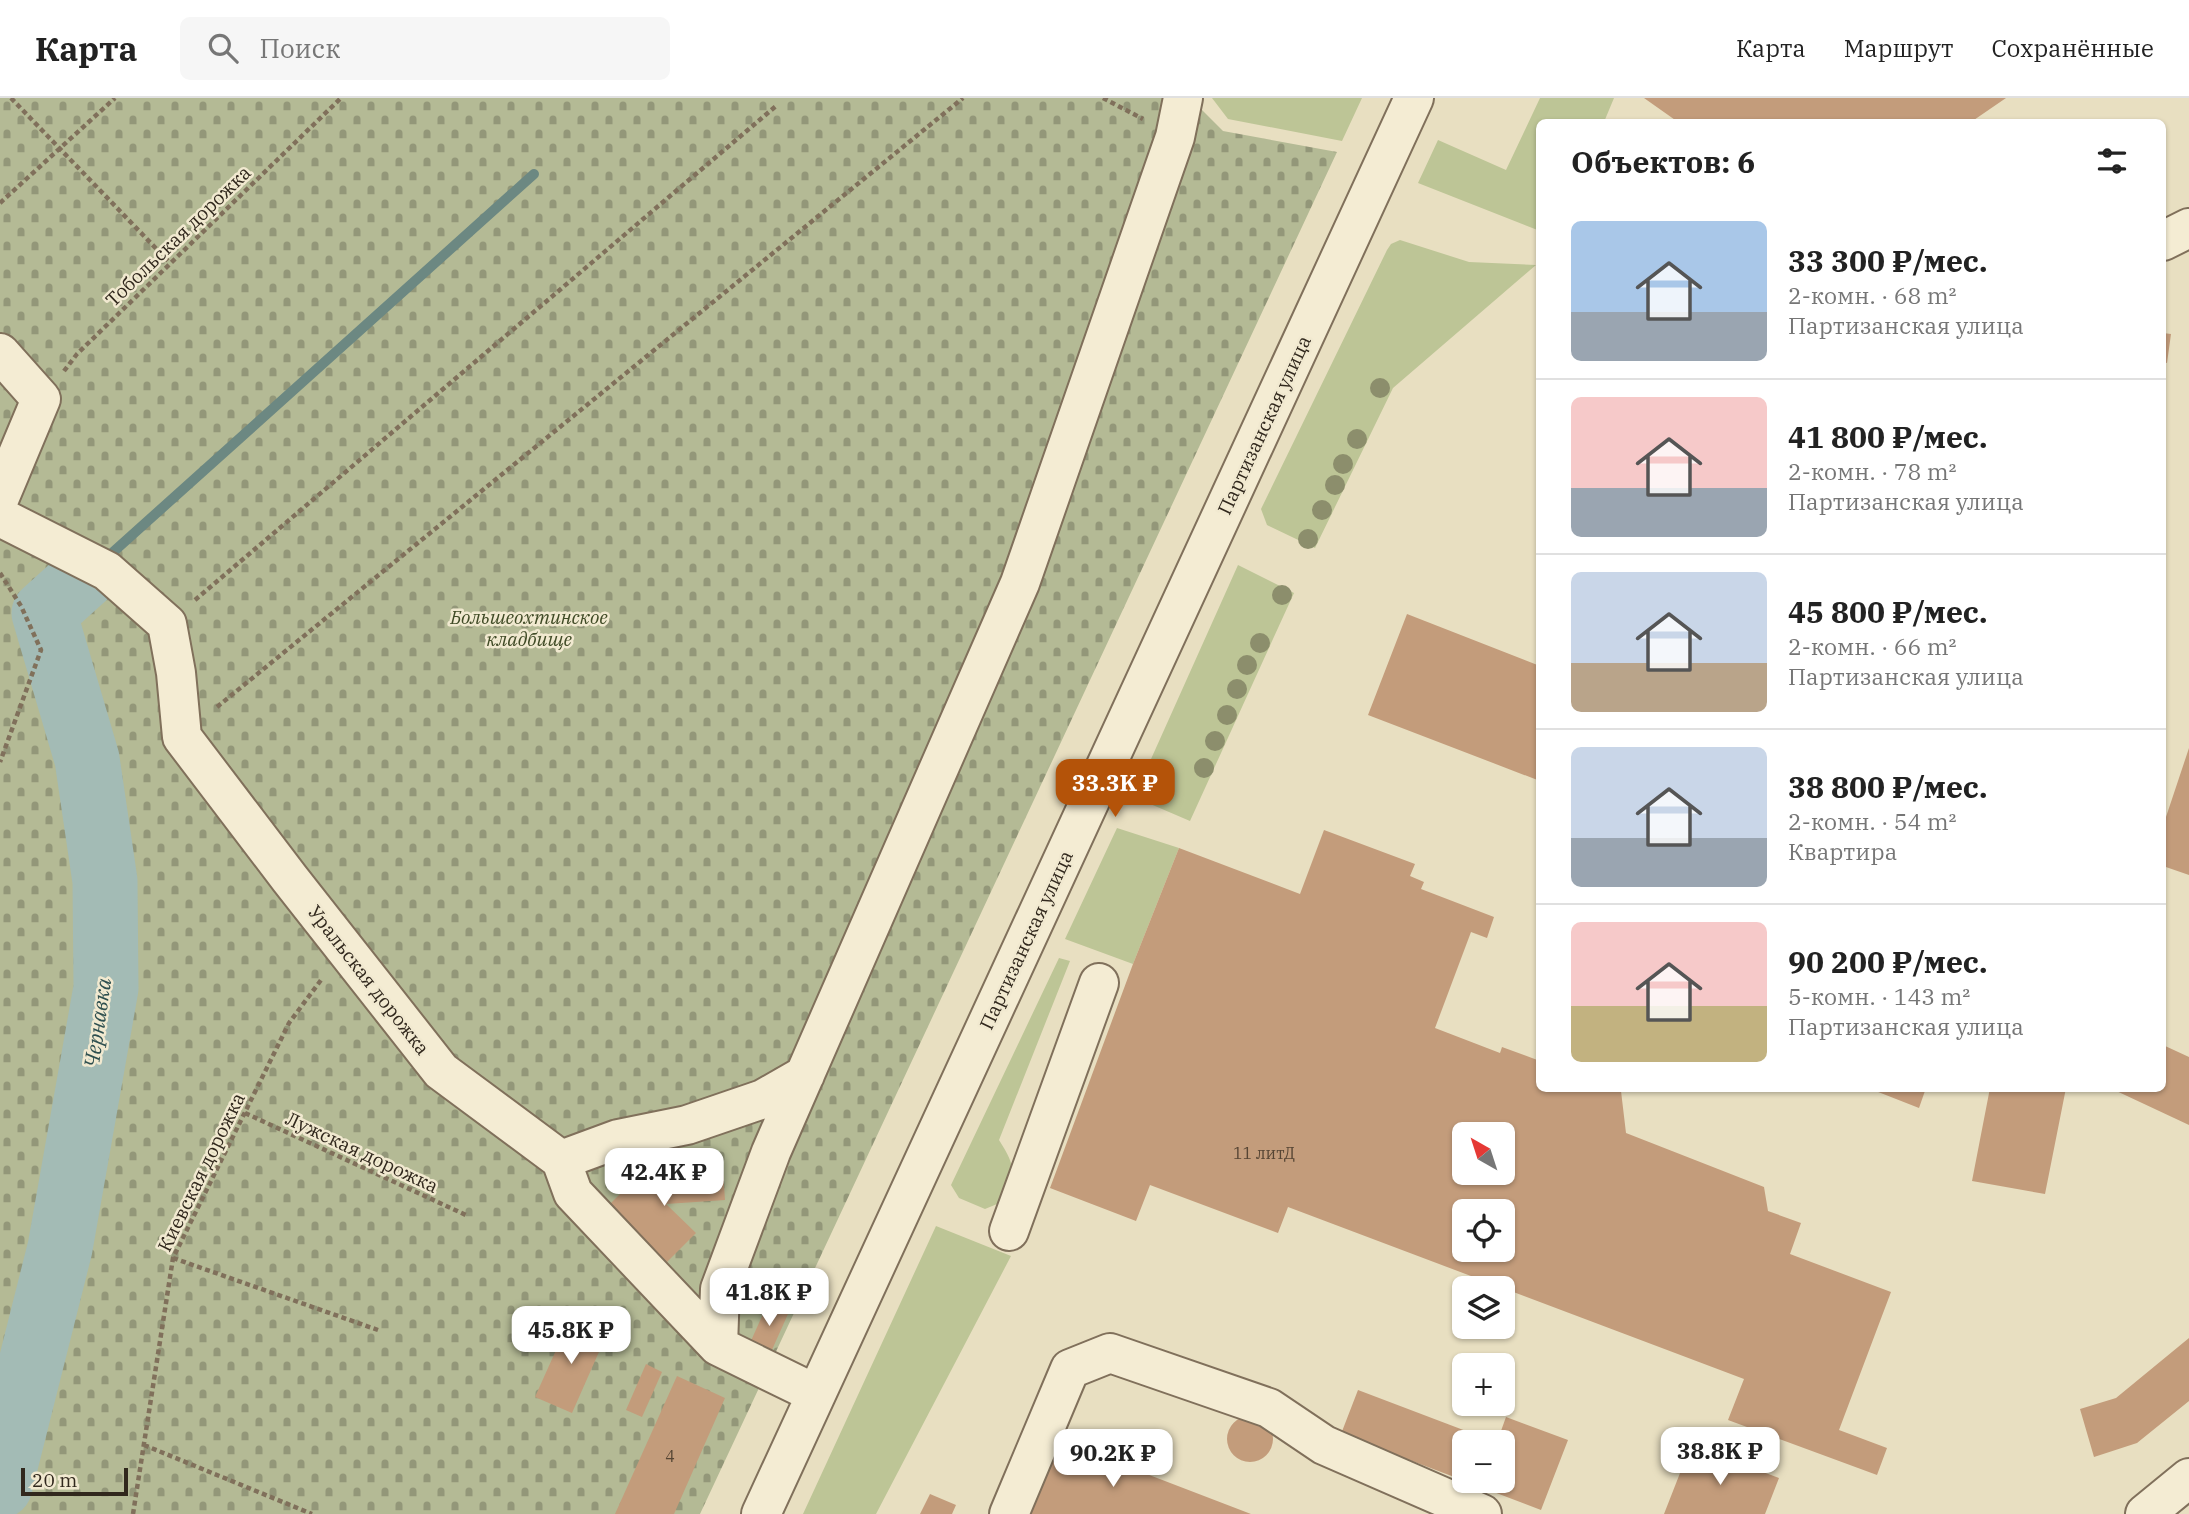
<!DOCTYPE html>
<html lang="ru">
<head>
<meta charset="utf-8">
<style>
  :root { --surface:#fff; --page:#f6f6f6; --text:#222; --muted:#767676; --line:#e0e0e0; --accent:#b45309 }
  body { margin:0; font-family:"IBM Plex Serif",serif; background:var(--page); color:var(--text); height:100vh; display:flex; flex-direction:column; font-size:26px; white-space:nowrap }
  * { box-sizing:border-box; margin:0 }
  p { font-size:23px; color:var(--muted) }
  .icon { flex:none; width:38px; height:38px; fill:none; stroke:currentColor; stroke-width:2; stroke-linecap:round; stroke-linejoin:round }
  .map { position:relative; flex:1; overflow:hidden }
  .panel { position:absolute; left:1536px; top:21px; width:630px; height:973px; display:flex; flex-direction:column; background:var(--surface); border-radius:10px; box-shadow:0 2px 5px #0004 }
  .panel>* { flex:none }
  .needle { width:46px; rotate:321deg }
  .controls { position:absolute; left:1452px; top:1024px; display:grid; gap:14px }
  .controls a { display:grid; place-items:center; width:63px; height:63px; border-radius:10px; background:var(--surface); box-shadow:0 2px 5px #0004; font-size:35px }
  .scale { position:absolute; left:21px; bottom:18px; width:107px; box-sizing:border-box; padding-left:7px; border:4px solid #31281d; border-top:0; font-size:19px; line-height:24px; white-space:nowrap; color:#31281d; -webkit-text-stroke:5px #f1e9d0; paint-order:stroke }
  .price { position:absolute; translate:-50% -60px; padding:0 16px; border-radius:14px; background:#fff; color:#222; font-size:23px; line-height:46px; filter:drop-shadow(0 2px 4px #0008) }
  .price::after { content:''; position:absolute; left:50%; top:42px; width:21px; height:16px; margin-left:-10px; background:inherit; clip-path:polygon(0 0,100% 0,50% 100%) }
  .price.current { background:var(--accent); color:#fff }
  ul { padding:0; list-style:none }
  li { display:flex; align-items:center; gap:21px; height:175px; padding:0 35px }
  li+li { border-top:2px solid var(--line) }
  li span { display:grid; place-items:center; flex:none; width:196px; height:140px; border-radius:10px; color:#555 }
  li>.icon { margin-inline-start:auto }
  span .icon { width:84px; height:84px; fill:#fffc; stroke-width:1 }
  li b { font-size:30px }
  h2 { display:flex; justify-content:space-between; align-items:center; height:84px; padding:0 35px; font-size:30px }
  header { display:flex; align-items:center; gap:42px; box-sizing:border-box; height:98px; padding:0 35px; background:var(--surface); border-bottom:2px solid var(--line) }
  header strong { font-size:33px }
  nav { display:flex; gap:38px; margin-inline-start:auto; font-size:24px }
  .search { width:490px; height:63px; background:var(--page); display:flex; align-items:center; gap:18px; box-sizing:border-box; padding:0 24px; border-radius:10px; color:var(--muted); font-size:26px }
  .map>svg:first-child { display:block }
  .grass { fill:#bdc596 }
  .cemetery { fill:url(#cemetery-stones) }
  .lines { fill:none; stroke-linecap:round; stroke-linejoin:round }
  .stream { stroke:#6c8882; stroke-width:10 }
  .river { stroke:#a3bbb5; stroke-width:65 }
  .building { fill:#c39c7b; fill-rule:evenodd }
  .minor-casing { stroke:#80705b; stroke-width:42 }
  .path { stroke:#80705b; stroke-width:4.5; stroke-dasharray:5 3.5; stroke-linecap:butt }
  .minor { stroke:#f4ecd3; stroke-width:38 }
  .tree { fill:#8c8e6c }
  .labels { text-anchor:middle; stroke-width:5; stroke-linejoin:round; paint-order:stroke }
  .number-label { font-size:16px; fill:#564534 }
  .street-label { font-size:19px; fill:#31281d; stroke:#f1e9d0 }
  .park-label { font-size:19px; font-style:italic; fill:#404b26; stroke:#f1e9d0 }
  .water-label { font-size:21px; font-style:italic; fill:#2e4f4f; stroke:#f1e9d0 }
</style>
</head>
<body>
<header>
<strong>Карта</strong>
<div class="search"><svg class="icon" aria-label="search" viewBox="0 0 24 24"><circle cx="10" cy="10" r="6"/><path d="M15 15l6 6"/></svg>Поиск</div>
<nav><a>Карта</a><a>Маршрут</a><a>Сохранённые</a></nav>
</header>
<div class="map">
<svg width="2189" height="1416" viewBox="0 0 2189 1416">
  <defs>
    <pattern id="cemetery-stones" width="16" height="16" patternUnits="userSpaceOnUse" patternTransform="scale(1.75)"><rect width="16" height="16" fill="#b4ba95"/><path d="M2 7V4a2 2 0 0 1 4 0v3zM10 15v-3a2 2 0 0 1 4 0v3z" fill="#939779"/></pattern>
  </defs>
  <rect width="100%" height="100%" fill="#e8dfc1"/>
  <path class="grass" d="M1212 0H1362L1342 43 1228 21Z
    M1540 0H1614L1604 24H1540V133L1418 85 1438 42 1506 72Z
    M1400 142 1469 164 1536 167 1393 290 1315 450 1267 427 1261 411 1387 152 1391 146Z
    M1238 467 1294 495 1190 723 1134 699Z
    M1117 730 1179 750 1133 866 1065 841Z
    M1059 860 1070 863 999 1042C1018 1072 1014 1073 1002 1104L985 1111 959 1100 951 1087Z
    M936 1128 1011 1158 876 1416H803Z"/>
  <path class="cemetery" d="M0 0H1190L1223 33 1337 54 700 1416H0Z"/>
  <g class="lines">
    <path class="stream" d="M112 455 534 76"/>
    <path class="river" d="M0 1388 60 1150 106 890 105 783 87 661 44 515 86 477"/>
  </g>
  <path class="building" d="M1644 0H2006L1971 24H1678Z
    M2163 235 2171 236 2167 265 2163 264Z
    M1407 516 1540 568V683L1368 617Z
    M2189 650V777L2163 768V728Z
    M1324 732 1415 766 1410 778 1424 784 1421 791 1494 819 1487 840 1471 834 1435 930 1500 955 1502 949 1540 963V990H1614L1621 993 1626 1035 1764 1089 1768 1113 1801 1125 1790 1156 1891 1194 1839 1332 1887 1350 1877 1377 1728 1322 1744 1281 1288 1109 1278 1135 1150 1087 1136 1123 1050 1090 1133 866 1179 750 1300 796ZM1465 1036H1503V1074H1465ZM1465 1113H1503V1152H1465Z
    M2163 947 2189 959V1027L2110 990H2163Z
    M1868 990H1926L1919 1010Z
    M1990 990H2066L2045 1096 1972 1083Z
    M722 1058 725 1102 666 1106 696 1135 659 1172 602 1114 638 1078 703 1071 701 1060Z
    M767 1207 788 1216 771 1254 750 1245Z
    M570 1221 606 1238 572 1315 535 1299Z
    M2189 1240V1303L2137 1345 2094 1359 2080 1311 2116 1300Z
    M646 1266 662 1274 642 1319 626 1312Z
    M677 1278 725 1300 674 1416H615Z
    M1358 1292 1495 1344H1465V1382H1503V1344H1497L1506 1319 1568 1342 1541 1412 1341 1336Z
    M1227 1341a23 23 0 1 1 46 0a23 23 0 1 1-46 0Z
    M1058 1342 1251 1416H1029Z
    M1691 1347 1779 1380 1765 1416H1664Z
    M930 1396 956 1407 952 1416H920Z"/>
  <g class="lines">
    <defs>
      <path id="minor" d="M2163 143 2189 130
        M0 255 41 301 0 399
        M0 419 107 473 167 526 176 575 182 639 290 781 441 973 561 1062 573 1095 718 1248 816 1296
        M561 1062 618 1041 687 1027 763 1001 805 977
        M1009 1133 1099 885
        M718 1248 720 1191 771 1054 1020 485 1175 39 1183 0
        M761 1416 1414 0
        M1009 1416 1070 1271 1110 1255 1269 1310 1324 1347 1482 1416
        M2145 1416 2189 1380"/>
    </defs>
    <use href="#minor" class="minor-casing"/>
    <path class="path" d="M11 0 170 165
      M1103 0 1143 21
      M0 105 115 0
      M64 273 77 256 341 0
      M0 475 21 508 41 552 0 664
      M195 502 776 8
      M217 609 963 0
      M245 1015 468 1118
      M173 1160 378 1232
      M144 1347 312 1416
      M133 1416 173 1160 289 925 321 882"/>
    <use href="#minor" class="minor"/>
  </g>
  <g class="tree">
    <circle cx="1380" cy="290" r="10"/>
    <circle cx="1357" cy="341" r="10"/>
    <circle cx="1343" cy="366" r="10"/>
    <circle cx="1335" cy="387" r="10"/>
    <circle cx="1322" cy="412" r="10"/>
    <circle cx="1308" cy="441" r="10"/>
    <circle cx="1282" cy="497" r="10"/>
    <circle cx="1260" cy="545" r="10"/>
    <circle cx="1247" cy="567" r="10"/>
    <circle cx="1237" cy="591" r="10"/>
    <circle cx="1227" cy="617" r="10"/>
    <circle cx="1215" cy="643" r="10"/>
    <circle cx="1204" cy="670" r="10"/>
  </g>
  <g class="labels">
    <g class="number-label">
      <text x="1264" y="1061">11 литД</text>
      <text x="670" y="1364">4</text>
    </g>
    <g class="street-label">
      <text transform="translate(178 138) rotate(-44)" y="7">Тобольская дорожка</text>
      <text transform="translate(1264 327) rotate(-65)" y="7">Партизанская улица</text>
      <text transform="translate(1026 842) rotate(-65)" y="7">Партизанская улица</text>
      <text transform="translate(369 882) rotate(52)" y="7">Уральская дорожка</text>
      <text transform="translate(362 1054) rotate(25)" y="7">Лужская дорожка</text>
      <text transform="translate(201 1074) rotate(-64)" y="7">Киевская дорожка</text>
    </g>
    <g class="park-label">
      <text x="529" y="526">Большеохтинское<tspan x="529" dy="22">кладбище</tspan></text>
    </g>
    <g class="water-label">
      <text transform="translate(98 925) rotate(-82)" y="7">Чернавка</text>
    </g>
  </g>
</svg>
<div class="controls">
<a><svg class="needle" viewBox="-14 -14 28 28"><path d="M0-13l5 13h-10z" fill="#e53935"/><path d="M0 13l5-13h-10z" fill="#767676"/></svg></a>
<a><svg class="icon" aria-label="locate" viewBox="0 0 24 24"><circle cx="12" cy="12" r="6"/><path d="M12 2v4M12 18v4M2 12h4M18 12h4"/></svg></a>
<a><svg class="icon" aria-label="layers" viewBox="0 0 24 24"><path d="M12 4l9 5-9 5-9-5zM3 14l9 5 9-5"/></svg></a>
<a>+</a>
<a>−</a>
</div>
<div class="scale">20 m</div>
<b class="price current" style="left:1115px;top:721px">33.3K ₽</b>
<b class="price" style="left:664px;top:1110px">42.4K ₽</b>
<b class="price" style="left:769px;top:1230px">41.8K ₽</b>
<b class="price" style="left:571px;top:1268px">45.8K ₽</b>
<b class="price" style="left:1720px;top:1389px">38.8K ₽</b>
<b class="price" style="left:1113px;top:1391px">90.2K ₽</b>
<section class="panel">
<h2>Объектов: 6<svg class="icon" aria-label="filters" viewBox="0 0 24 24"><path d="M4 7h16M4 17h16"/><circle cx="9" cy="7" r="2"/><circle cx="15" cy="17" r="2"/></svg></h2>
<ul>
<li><span style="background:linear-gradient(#a9c7e8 65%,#9aa5b1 0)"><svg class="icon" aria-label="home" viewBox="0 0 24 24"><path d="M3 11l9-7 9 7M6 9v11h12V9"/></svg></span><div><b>33 300 ₽/мес.</b><p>2-комн. · 68 m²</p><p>Партизанская улица</p></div></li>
<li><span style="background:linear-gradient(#f6c9c9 65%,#9aa5b1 0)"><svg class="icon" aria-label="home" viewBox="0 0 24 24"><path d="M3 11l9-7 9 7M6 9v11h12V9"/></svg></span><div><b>41 800 ₽/мес.</b><p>2-комн. · 78 m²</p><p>Партизанская улица</p></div></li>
<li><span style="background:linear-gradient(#c9d6e8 65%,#b9a48a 0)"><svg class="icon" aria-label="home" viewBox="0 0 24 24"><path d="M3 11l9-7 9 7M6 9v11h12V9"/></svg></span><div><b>45 800 ₽/мес.</b><p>2-комн. · 66 m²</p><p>Партизанская улица</p></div></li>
<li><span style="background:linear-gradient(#c9d6e8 65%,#9aa5b1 0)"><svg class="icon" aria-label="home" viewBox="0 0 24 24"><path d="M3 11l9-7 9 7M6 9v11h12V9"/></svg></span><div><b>38 800 ₽/мес.</b><p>2-комн. · 54 m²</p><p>Квартира</p></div></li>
<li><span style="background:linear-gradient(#f6c9c9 60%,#c2b280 0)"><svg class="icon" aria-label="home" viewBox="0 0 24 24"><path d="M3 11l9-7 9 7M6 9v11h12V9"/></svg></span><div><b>90 200 ₽/мес.</b><p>5-комн. · 143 m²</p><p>Партизанская улица</p></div></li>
</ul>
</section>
</div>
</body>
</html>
